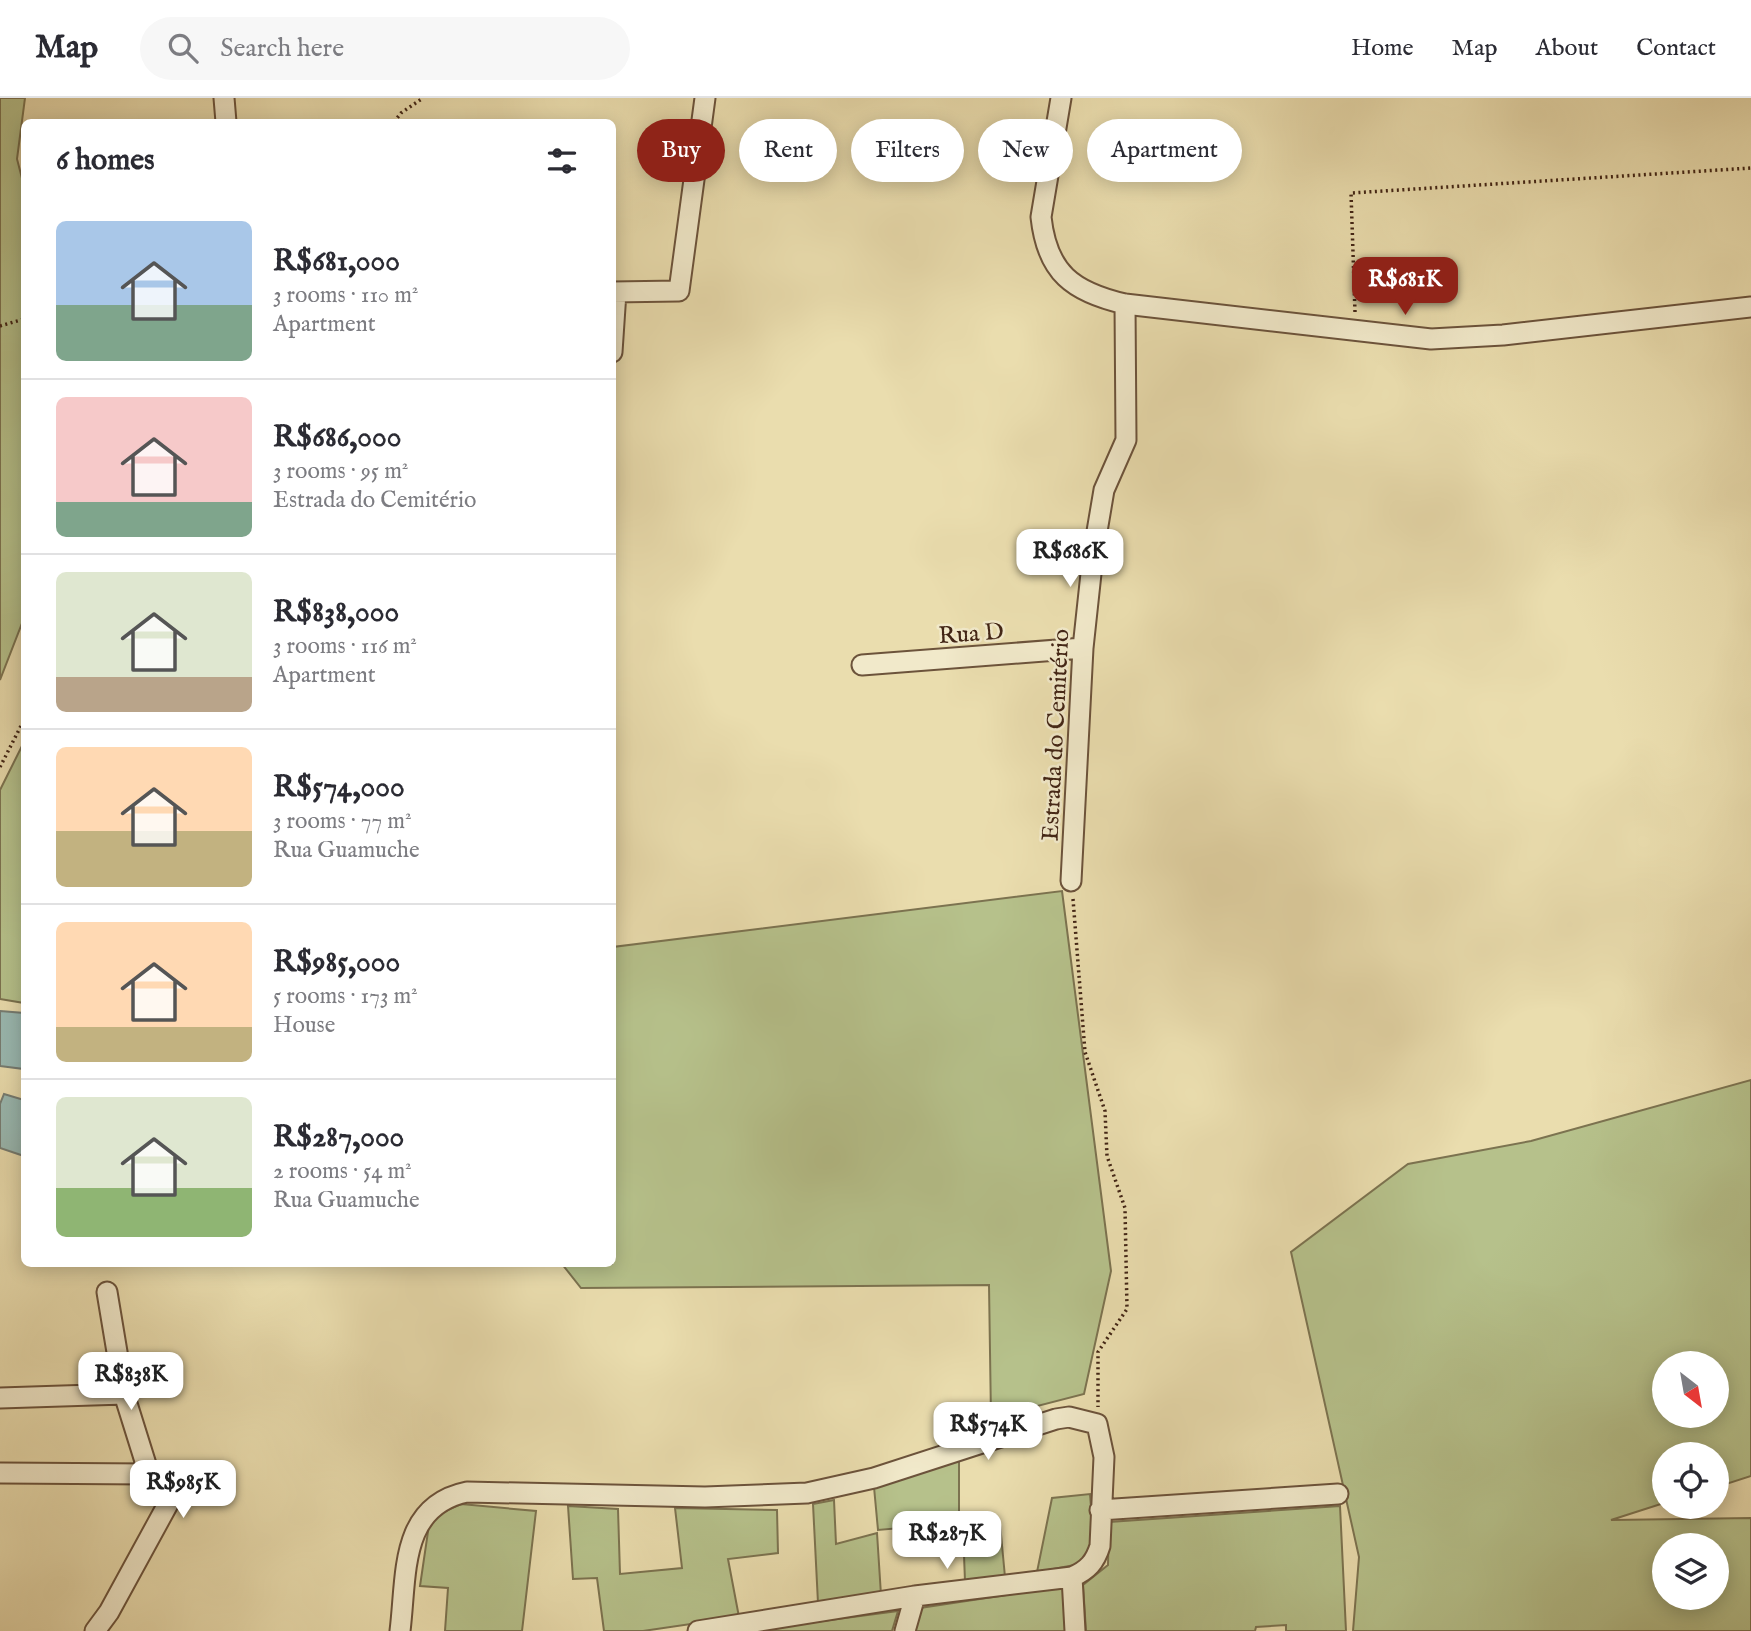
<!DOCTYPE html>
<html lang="en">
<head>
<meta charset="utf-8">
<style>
  :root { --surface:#fff; --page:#f7f7f7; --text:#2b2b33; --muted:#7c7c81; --line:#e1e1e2; --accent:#8f2418 }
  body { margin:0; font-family:"IM FELL English",serif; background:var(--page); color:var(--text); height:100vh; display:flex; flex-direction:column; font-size:26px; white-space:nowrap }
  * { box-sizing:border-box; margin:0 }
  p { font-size:23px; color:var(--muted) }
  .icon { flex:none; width:38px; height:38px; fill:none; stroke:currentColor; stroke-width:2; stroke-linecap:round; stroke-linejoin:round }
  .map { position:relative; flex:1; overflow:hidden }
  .drawer { position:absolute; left:21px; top:21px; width:595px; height:1148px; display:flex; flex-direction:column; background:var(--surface); border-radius:10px; box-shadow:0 4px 18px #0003 }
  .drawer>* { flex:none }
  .top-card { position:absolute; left:637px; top:21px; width:665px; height:63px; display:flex; gap:14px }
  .needle { width:46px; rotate:149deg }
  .buttons { position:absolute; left:1652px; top:1253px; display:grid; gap:14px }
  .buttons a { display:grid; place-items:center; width:77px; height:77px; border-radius:50%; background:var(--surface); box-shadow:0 4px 18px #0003; font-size:35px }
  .price { position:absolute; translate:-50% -60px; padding:0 16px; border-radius:14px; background:#fff; color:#222; font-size:23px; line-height:46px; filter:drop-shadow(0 2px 4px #0008) }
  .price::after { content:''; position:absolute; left:50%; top:42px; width:21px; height:16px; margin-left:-10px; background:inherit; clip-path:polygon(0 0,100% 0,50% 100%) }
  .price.selected { background:var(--accent); color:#fff }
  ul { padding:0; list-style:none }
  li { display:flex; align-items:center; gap:21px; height:175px; padding:0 35px }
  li+li { border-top:2px solid var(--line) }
  li span { display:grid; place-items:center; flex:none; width:196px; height:140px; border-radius:10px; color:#555 }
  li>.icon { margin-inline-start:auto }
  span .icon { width:84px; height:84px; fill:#fffc; stroke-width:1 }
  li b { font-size:30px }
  h2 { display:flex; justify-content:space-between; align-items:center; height:84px; padding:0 35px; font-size:30px }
  .pill { padding:0 24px; border-radius:32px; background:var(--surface); box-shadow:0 4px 18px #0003; font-size:24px; line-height:63px }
  .pill.selected { background:var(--accent); color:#fff }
  header { display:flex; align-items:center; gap:42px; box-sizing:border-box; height:98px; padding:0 35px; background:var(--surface); border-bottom:2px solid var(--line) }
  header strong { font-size:33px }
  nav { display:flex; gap:38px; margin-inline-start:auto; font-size:24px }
  .search { width:490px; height:63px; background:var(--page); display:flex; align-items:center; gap:18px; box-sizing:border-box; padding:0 24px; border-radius:38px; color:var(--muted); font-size:26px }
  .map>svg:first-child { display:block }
  .green { fill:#b6c18b; stroke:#7c7350; stroke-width:2; fill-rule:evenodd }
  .water { fill:#9abab3; stroke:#777e74; stroke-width:2 }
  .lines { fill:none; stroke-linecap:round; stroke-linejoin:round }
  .minor-casing { stroke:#6c533b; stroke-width:23 }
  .path { stroke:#422515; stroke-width:3.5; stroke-dasharray:2 3.5; stroke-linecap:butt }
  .minor { stroke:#f1e9ca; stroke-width:19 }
  .labels { text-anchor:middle; stroke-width:5; stroke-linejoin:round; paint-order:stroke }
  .street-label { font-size:24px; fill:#422515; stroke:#f1e9ca }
</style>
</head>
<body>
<header>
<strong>Map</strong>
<div class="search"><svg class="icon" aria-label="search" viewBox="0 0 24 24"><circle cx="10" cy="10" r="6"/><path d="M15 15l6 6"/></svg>Search here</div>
<nav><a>Home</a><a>Map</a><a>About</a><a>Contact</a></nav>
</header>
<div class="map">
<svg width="1751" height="1533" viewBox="0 0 1751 1533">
  <rect width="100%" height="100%" fill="#eaddae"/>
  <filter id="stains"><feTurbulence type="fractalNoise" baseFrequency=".00286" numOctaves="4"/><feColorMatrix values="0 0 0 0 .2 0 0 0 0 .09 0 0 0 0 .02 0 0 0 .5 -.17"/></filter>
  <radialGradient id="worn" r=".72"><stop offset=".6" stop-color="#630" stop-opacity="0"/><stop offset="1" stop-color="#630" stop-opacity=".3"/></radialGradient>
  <path class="green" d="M0 0H25L17 61 24 88V520L0 582Z
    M24 644V905L0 901V692Z
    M1062 793 1111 1173 1084 1296 991 1320 989 1187 581 1190 562 1166H612L613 849Z
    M1751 982V1378L1717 1389V1356H1664V1405L1611 1422 1751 1420V1533H1353L1359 1459 1291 1154 1408 1066 1531 1043ZM1664 1265H1717V1318H1664ZM1664 1447H1717V1500H1664Z
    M959 1362V1425L878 1432 874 1389Z
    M1090 1396 1094 1449 1080 1466 1037 1474 1052 1400Z
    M834 1402 836 1446 877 1435 881 1497 818 1505 813 1406Z
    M461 1406 536 1413 522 1533H445L448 1490 420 1488 430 1420Z
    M568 1408 618 1411 620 1476 682 1470 675 1410 777 1412 778 1455 728 1461 739 1519 643 1533H604L597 1480 573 1481Z
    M1340 1408 1346 1533H1286V1527L1256 1529 1255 1533H1086L1083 1487 1108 1467 1109 1424Z
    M1000 1426 1005 1479 965 1483 963 1431Z
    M1066 1488 1065 1533H915L920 1510Z
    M898 1513 892 1533H746Z"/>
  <path class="water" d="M0 913 24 915V971L0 968Z
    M4 996 24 1002V1058L0 1050V1006Z"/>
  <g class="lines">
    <defs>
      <path id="minor" d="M224 0 226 24
        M1061 0 1041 119C1047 175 1073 194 1125 206L1431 241 1503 237 1751 209
        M612 194 679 193 705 0
        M612 254 616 194
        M862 567 1083 550
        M1071 783 1083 550 1093 457 1104 392 1126 342 1125 206
        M0 1300 124 1296 107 1194
        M0 1375 149 1376
        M1100 1412 1338 1396
        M1072 1479 1075 1533
        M95 1533 109 1514 168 1406 149 1376 124 1296
        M400 1533C407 1477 399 1408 467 1394L705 1399 807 1395 874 1380 1056 1321 1069 1319 1097 1326 1104 1359 1100 1448C1095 1464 1088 1472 1072 1479L915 1498 698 1533
        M905 1533 915 1498"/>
    </defs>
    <use href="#minor" class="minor-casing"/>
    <path class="path" d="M394 24 401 15 423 0
      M1355 214 1351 95 1751 70
      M0 228 24 221
      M0 669 24 622
      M1073 801 1085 954 1105 1013 1107 1058 1125 1110 1127 1211 1098 1254V1309"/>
    <use href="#minor" class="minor"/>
  </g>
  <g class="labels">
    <g class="street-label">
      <text transform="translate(971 535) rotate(-4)" y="8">Rua D</text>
      <text transform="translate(1055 637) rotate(-87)" y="8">Estrada do Cemitério</text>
    </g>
  </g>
  <rect width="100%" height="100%" filter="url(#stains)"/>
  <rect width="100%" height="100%" fill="url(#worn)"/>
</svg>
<div class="buttons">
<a><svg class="needle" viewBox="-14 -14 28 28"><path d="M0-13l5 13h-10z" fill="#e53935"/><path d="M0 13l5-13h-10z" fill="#7c7c81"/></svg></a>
<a><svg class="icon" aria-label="locate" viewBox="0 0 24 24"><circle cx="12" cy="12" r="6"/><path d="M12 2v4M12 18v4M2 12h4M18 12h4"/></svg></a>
<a><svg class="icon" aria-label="layers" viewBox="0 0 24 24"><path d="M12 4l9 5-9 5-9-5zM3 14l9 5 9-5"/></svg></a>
</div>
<b class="price selected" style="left:1405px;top:219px">R$681K</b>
<b class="price" style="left:1070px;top:491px">R$686K</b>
<b class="price" style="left:131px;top:1314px">R$838K</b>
<b class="price" style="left:988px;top:1364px">R$574K</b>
<b class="price" style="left:183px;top:1422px">R$985K</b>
<b class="price" style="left:947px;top:1473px">R$287K</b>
<div class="top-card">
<a class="pill selected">Buy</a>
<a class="pill">Rent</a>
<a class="pill">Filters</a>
<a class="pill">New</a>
<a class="pill">Apartment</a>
</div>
<section class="drawer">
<h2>6 homes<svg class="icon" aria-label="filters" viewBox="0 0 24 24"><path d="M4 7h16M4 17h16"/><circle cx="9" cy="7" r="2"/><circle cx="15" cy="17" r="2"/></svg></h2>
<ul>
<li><span style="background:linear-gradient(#a9c7e8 60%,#7fa58c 0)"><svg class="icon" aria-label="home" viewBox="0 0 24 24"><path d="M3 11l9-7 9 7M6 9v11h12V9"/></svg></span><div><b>R$681,000</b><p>3 rooms · 110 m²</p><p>Apartment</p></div></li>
<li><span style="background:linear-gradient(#f6c9c9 75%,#7fa58c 0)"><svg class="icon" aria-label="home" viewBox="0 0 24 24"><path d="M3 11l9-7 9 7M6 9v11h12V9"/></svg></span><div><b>R$686,000</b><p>3 rooms · 95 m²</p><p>Estrada do Cemitério</p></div></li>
<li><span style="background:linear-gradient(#dfe7d0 75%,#b9a48a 0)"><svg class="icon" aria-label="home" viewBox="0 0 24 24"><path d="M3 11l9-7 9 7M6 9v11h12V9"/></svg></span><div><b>R$838,000</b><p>3 rooms · 116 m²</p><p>Apartment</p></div></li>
<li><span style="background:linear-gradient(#ffd9b3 60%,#c2b280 0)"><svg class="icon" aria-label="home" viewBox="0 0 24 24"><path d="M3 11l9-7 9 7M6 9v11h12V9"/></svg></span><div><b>R$574,000</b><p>3 rooms · 77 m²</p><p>Rua Guamuche</p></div></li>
<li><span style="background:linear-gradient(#ffd9b3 75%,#c2b280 0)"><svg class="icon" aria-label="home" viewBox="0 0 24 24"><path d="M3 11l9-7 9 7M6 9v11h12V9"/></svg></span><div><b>R$985,000</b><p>5 rooms · 173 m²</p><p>House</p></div></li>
<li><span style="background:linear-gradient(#dfe7d0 65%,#8fb573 0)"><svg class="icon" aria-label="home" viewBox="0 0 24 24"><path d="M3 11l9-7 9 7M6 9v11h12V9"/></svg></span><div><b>R$287,000</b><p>2 rooms · 54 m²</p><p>Rua Guamuche</p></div></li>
</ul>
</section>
</div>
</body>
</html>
